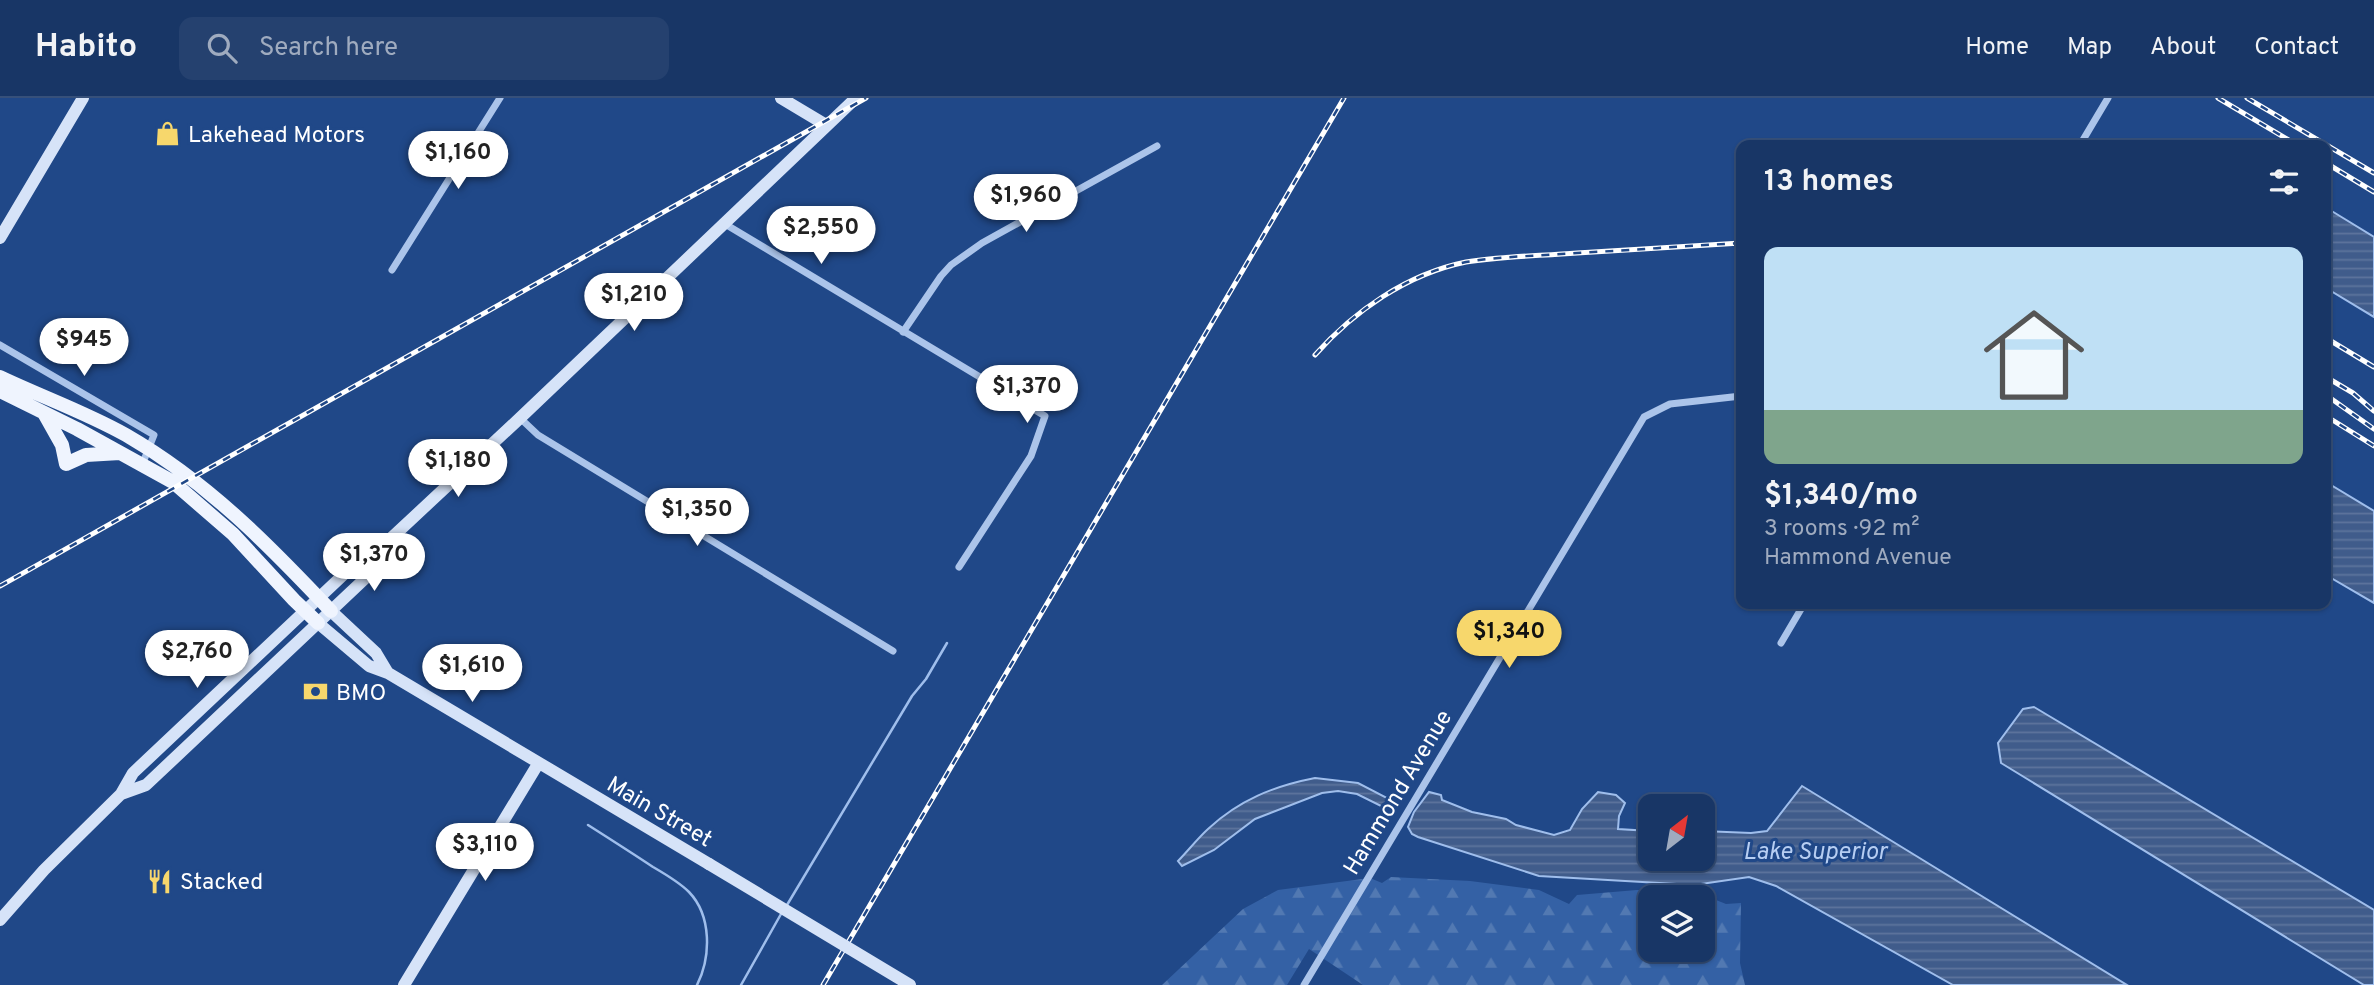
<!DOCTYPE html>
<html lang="en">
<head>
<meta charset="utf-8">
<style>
  :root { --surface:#183666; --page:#25416f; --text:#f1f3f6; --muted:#9fabbf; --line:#36507a; --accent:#f7d76c }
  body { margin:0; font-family:Overpass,sans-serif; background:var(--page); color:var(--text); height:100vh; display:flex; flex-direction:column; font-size:26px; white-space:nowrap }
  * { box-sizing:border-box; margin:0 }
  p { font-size:23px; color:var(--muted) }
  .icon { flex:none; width:38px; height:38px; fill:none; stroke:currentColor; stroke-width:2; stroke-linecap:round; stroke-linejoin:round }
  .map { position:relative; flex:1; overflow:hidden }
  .side { position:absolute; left:1736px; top:42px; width:595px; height:469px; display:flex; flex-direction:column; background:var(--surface); border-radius:14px; box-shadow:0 2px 5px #0004,0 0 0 2px var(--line) }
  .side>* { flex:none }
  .needle { width:46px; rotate:31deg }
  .buttons { position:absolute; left:1638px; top:696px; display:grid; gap:14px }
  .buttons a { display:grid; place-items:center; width:77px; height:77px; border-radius:14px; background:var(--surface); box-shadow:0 2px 5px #0004,0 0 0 2px var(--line); font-size:35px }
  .price { position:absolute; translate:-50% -60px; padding:0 16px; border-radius:24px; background:#fff; color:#222; font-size:23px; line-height:46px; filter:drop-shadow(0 2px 4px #0008) }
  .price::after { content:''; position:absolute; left:50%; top:42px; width:21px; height:16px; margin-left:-10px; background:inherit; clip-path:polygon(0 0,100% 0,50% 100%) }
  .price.current { background:var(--accent); color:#111 }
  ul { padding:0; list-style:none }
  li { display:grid; align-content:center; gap:14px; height:371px; padding:0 28px }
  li+li { border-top:2px solid var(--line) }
  li span { display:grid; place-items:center; height:217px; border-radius:14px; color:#555 }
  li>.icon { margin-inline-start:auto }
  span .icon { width:126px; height:126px; fill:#fffc; stroke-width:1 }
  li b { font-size:30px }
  h2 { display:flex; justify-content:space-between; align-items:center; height:84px; padding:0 28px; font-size:30px }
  header { display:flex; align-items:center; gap:42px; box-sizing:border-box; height:98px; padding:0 35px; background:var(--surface); border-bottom:2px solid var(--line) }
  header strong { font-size:33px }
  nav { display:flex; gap:38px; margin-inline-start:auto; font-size:24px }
  .search { width:490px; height:63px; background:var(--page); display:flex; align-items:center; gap:18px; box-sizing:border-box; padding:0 24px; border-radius:14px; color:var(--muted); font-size:26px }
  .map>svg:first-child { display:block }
  .forest { fill:url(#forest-firs); fill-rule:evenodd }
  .water { fill:url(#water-rules); stroke:#9fbeec; stroke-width:2 }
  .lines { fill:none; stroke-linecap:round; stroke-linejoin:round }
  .stream { stroke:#9fbeec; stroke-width:2.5 }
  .street { stroke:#abc4ea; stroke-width:7 }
  .secondary { stroke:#d6e3f8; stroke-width:12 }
  .primary { stroke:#eff4fe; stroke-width:14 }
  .rail-casing { stroke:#fff; stroke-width:5 }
  .rail { stroke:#204888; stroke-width:2.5; stroke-dasharray:8; stroke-linecap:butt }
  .secondary-bridge { stroke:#d6e3f8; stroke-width:12 }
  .labels { text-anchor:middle; stroke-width:6; stroke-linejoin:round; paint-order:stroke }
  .poi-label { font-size:23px; fill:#fff; stroke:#204888; text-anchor:start }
  .street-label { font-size:23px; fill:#fff; stroke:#204888 }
  .water-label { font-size:24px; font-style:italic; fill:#b7cef2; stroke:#204888 }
</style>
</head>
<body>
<header>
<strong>Habito</strong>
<div class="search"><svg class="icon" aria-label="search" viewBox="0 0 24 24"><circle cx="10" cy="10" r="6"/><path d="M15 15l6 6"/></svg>Search here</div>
<nav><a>Home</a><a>Map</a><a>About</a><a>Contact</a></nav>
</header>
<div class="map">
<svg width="2374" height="887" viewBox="0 0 2374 887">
  <defs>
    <pattern id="forest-firs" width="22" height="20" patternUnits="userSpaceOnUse" patternTransform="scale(1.75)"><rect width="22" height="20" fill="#3461a5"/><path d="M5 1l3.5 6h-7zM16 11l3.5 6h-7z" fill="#5279b2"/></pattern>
    <pattern id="water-rules" width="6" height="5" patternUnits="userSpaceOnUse" patternTransform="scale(1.75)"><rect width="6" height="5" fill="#405c8b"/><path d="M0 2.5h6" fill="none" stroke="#5d749c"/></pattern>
  </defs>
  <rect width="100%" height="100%" fill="#204888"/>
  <path class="forest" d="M1391 779 1470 783 1539 792 1569 806 1577 797 1637 792 1668 793 1686 798 1701 796 1726 806 1741 805 1740 865 1745 887H1363L1309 851 1287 887H1162L1243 811 1278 792 1370 780 1382 785ZM1650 800H1703V852H1650Z"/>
  <path class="water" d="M2330 112 2374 139V219L2326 190V119Z
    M2326 384 2374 413V505L2326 477Z
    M2034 609 2374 812V887H2364L2001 665 1998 645 2023 611Z
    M1315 680 1358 685 1389 701 1383 709 1357 696 1338 693 1322 695 1255 721 1214 752 1182 768 1178 763C1188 753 1197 741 1208 731 1239 702 1274 688 1315 680Z
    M1802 688 2127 887H1953L1776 788 1749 779 1694 787 1539 778 1418 739 1412 736 1408 729 1414 714 1429 694 1441 697 1442 702 1472 714 1506 721 1516 727 1554 737 1570 732 1582 711 1598 694 1616 697 1625 705 1619 718 1618 731 1650 733V761H1703V733L1751 735 1767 733Z"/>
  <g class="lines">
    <path class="stream" d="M588 727C610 741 632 755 653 769 665 776 679 784 689 794 712 818 711 859 697 887
      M787 807 912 598 926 581 947 545
      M741 887 781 816"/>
    <path class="street" d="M2080 47 2108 0
      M725 126 1045 318 1031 358 959 469
      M392 172 500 0
      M903 234 941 178 951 167 982 145 1157 48
      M0 247 154 337 142 367
      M520 320 538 337 893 553
      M1781 545 1804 506
      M1304 887 1644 319 1670 306 1741 298"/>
    <path class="secondary" d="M781 0 826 27
      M0 140 83 0
      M331 513 376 555 388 575
      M318 525 369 568 388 575 709 766
      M121 696 146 687 373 473 372 458
      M0 822 44 772 121 696 133 675 358 463 372 458 520 320 856 0
      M404 887 538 666"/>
    <path class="primary" d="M0 279C42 299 85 314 126 337 206 383 268 446 331 513
      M0 293 77 331 173 384 233 436 294 502 318 525
      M44 315 62 347 66 366 86 357 120 355"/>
    <defs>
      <path id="rail" d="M2218 0 2297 47
        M2247 0 2374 75
        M2326 65 2374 94
        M2326 240 2374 269
        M1315 257C1354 213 1407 176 1466 164 1502 158 1540 158 1577 155 1632 152 1686 148 1741 145
        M2326 279 2353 295 2374 313
        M2326 297 2374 331
        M2326 318 2374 348
        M0 488 866 0
        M823 887 1344 0"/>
    </defs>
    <use href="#rail" class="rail-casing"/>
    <use href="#rail" class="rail"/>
    <path class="secondary-bridge" d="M709 766 910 887"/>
  </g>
  <defs>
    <symbol id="shop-bare" viewBox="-9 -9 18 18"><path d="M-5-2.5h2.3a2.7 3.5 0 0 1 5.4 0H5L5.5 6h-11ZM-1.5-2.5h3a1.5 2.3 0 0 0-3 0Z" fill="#f7d76c" stroke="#204888" stroke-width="2.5" paint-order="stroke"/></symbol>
    <symbol id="bank-bare" viewBox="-9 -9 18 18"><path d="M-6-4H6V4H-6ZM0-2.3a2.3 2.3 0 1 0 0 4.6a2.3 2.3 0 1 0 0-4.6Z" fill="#f7d76c" stroke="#204888" stroke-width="2.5" paint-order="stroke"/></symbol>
    <symbol id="restaurant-bare" viewBox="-9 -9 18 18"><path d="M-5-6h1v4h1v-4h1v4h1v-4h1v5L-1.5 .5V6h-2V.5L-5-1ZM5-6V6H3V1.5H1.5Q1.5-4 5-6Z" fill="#f7d76c" stroke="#204888" stroke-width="2.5" paint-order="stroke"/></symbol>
  </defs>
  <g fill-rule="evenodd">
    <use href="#shop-bare" x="150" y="18" width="35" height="35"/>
    <use href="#bank-bare" x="298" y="576" width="35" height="35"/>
    <use href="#restaurant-bare" x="142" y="766" width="35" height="35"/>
  </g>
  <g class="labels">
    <g class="poi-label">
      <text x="188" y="44">Lakehead Motors</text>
      <text x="336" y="602">BMO</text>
      <text x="180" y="791">Stacked</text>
    </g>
    <g class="street-label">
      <text transform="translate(1397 694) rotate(-59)" y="8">Hammond Avenue</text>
      <text transform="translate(660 713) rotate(30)" y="8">Main Street</text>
    </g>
    <g class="water-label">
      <text x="1815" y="761">Lake Superior</text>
    </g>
  </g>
</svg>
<div class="buttons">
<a><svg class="needle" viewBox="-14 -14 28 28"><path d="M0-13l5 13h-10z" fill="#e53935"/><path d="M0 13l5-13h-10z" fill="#9fabbf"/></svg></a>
<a><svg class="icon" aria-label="layers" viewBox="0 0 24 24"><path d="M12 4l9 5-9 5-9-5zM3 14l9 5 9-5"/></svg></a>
</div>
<b class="price" style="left:458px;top:93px">$1,160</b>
<b class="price" style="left:1026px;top:136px">$1,960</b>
<b class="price" style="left:821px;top:168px">$2,550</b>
<b class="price" style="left:634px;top:235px">$1,210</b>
<b class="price" style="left:84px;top:280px">$945</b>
<b class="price" style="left:1027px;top:327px">$1,370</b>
<b class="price" style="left:458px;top:401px">$1,180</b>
<b class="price" style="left:697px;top:450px">$1,350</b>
<b class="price" style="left:374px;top:495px">$1,370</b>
<b class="price current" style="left:1509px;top:572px">$1,340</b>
<b class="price" style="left:197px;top:592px">$2,760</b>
<b class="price" style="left:472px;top:606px">$1,610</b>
<b class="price" style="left:485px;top:785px">$3,110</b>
<section class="side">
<h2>13 homes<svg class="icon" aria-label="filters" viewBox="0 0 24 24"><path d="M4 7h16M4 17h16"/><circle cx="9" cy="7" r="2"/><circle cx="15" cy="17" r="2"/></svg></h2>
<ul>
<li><span style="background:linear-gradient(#bfe0f5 75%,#7fa58c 0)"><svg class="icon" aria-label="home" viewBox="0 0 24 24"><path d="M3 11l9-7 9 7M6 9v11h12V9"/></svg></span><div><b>$1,340/mo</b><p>3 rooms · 92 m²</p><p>Hammond Avenue</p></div></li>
</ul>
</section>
</div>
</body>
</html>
